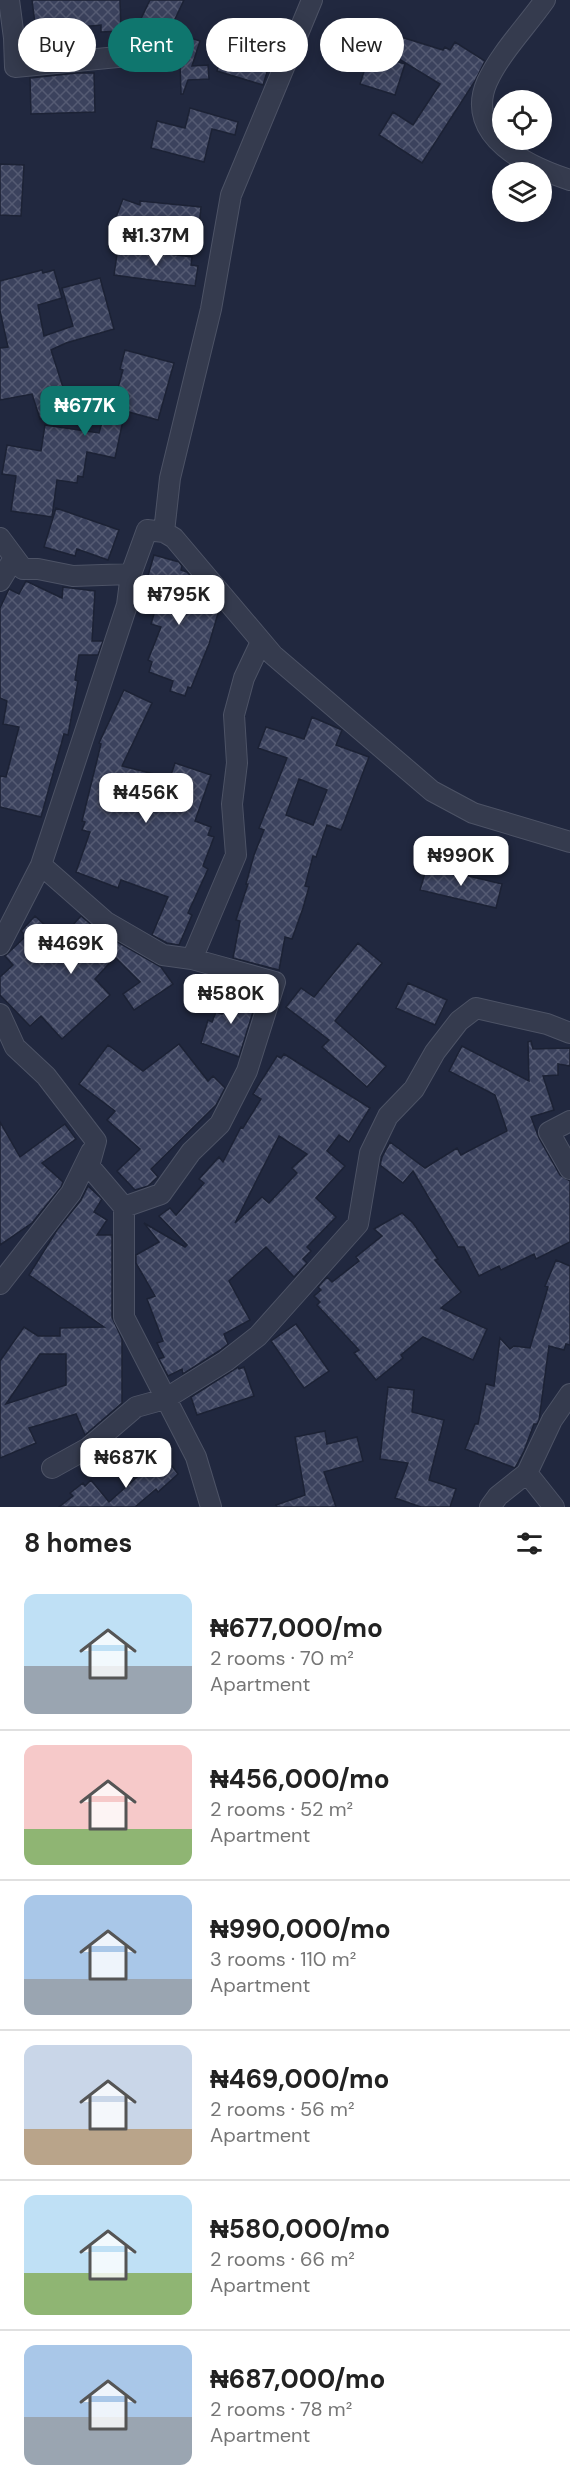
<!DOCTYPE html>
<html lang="en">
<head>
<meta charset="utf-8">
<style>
  :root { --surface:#fff; --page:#f6f6f6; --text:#222; --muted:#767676; --line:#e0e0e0; --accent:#0f766e }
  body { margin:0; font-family:"DM Sans",sans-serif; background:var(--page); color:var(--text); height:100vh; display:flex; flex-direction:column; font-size:22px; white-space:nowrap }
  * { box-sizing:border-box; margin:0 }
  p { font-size:20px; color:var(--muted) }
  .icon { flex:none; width:33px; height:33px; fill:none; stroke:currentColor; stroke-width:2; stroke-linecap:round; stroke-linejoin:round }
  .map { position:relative; height:1507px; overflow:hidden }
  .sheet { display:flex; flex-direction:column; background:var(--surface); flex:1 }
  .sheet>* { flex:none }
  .top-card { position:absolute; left:18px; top:18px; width:534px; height:54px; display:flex; gap:12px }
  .fabs { position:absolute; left:492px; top:90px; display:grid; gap:12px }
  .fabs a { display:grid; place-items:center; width:60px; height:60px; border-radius:50%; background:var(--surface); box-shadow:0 3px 15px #0003; font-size:30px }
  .price { position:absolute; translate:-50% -51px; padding:0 14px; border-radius:12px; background:#fff; color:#222; font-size:20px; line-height:39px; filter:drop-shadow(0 2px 3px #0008) }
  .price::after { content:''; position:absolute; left:50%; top:36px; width:18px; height:14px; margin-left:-9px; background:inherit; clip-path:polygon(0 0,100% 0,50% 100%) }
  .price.on { background:var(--accent); color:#fff }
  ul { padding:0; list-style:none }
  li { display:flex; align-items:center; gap:18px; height:150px; padding:0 24px }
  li+li { border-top:2px solid var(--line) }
  li span { display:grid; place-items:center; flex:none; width:168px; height:120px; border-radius:12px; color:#555 }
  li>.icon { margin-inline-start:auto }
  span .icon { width:72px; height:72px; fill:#fffc; stroke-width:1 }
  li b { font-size:26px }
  h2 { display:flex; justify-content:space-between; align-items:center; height:72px; padding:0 24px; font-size:26px }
  .pill { padding:0 21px; border-radius:27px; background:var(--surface); box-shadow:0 3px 15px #0003; font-size:21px; line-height:54px }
  .pill.on { background:var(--accent); color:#fff }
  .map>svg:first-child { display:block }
  .building { fill:url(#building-cross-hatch); stroke:#1c2235; stroke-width:1.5; fill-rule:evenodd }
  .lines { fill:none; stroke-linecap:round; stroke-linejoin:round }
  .minor-casing { stroke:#4d5366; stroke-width:22 }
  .minor { stroke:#353b4e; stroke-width:20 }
</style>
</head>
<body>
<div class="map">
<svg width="570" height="1507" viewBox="0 0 570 1507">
  <defs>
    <pattern id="building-cross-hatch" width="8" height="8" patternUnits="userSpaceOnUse" patternTransform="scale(1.5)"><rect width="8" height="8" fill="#3b425d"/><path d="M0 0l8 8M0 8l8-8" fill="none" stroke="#555b73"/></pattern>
  </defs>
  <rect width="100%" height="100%" fill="#21283f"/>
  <path class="building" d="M32 0H120L121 31 101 32V25L68 28 69 43 38 47Z
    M150 0H184L165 40 137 27Z
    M174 33 200 41 192 66 208 65 209 79 188 80 183 94H181L180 61 167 57Z
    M401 37 443 50 445 47 450 50 455 42 485 61 475 81 422 163 379 135 393 112 413 125 440 84 394 56Z
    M225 45 271 59 263 85 217 71Z
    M370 53 405 64 395 95 360 84Z
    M77 73H94L95 112 31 114 30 78Z
    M190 108 238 122 235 135 212 129 204 162 151 148 157 121 185 128Z
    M0 164 24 165 21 216 0 215Z
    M123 199 140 205V201L201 207 199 227 129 220 124 235 111 230Z
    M118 247 192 257 191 265 198 266 195 286 114 275Z
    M42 270 43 273 54 270 62 298 38 305 44 336 73 326 62 288 100 278 114 329 66 343 51 350 70 409 40 419 32 394 0 400V348L8 347 0 311V281Z
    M125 350 174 363 158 420 125 411 115 458 87 452 83 477 78 476 77 483 57 480 52 517 11 511 16 476 2 474 7 445 41 451 45 425 99 433 103 419 109 420 123 370 120 369Z
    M56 508 119 530 108 560 77 549 75 556 44 547Z
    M154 555 179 562 182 566 181 570 187 572 196 582 190 599 217 607 219 610 209 644 191 688 188 687 185 696 170 691 173 681 149 672 152 662 148 660 161 627 151 624 163 584 147 579Z
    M26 581 62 598 63 587 95 591 92 641H103L98 655H79L75 680 78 681 68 735 64 734 41 817 0 807V776L6 777 19 727 3 724 7 701 0 698V608L9 589 19 594Z
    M124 690 152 703 122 766 170 778 175 763 211 775 195 821 211 827 208 835 214 837 203 866 208 869 188 913 192 915 179 945 167 943 152 935 168 897 121 880 118 888 76 872 90 832 82 830 85 822 82 821 101 744 99 743Z
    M312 717 342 730 336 745 369 757 341 830 327 825 316 857 313 856 305 886 309 887 303 908 292 939 285 937 279 970 233 958 240 921 236 920 248 884H246L254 855 264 830 259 828 287 758 258 748 266 727 304 739ZM299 779 327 790 313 825 286 815Z
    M427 866 502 884 496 908 420 890Z
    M35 916 60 939 81 916 100 932 161 967 173 984 134 1010 123 994 140 982 115 957 95 979 110 995 62 1039 41 1016 30 1026 0 995V977L13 965 5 956 26 936 21 931Z
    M358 943 382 963 335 1021 386 1066 367 1087 322 1047 329 1040 286 1007 301 988 314 997Z
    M408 983 447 1000 435 1025 396 1008Z
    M231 990 257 999 239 1057 201 1043 208 1020 212 1022 216 1012 222 1014Z
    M531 1041 533 1049 570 1048V1066L558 1064V1075L543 1076 554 1110 531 1117 539 1138 560 1175 570 1181V1242L536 1259 534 1254 501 1270 499 1266 479 1276 464 1247H458L413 1171 403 1183 380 1165 382 1157 390 1142 425 1168 457 1148 461 1155 507 1131 495 1095 449 1071 462 1046 529 1081 528 1042Z
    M179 1044 208 1081 213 1076 225 1088 216 1105 151 1169 158 1177 148 1186 135 1190 117 1171 140 1149 107 1120 115 1111 79 1084 108 1045 143 1071Z
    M284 1054 370 1108 349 1142 339 1135 327 1151 345 1166 316 1198 336 1217 307 1247 311 1251 303 1259 307 1263 294 1277 266 1247 229 1281 250 1320 224 1334 228 1344 219 1351 183 1374 182 1369 168 1376 159 1359 164 1357 157 1343 163 1341 147 1299 155 1296 136 1263V1255L159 1242 144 1223 185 1247 187 1245 159 1216 170 1208 176 1215 204 1183 199 1179 219 1157 223 1162 241 1127 243 1128 261 1099 253 1094 277 1056 281 1058ZM279 1136 307 1154 292 1168 297 1173 269 1203 262 1197 235 1223Z
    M0 1122 20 1157 65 1124 76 1139 42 1163 63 1182 61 1187 32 1223 0 1245Z
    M88 1186 102 1199 94 1212 107 1220 97 1235H112V1317L122 1339V1403L85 1435 76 1414 29 1428 36 1443 0 1458V1361L24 1327 38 1336H60V1328L104 1327 29 1275 57 1230 81 1200ZM40 1354H66V1385L6 1404Z
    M402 1213 413 1223 438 1259 435 1260 461 1292 441 1308 487 1329 473 1360 423 1337 401 1355 403 1358 376 1380 354 1353 359 1350 317 1305 320 1302 314 1296 321 1290 318 1287 327 1277 332 1282 359 1261 356 1257 382 1236 374 1229Z
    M556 1260 570 1266V1345L566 1344 564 1350 549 1346 539 1420 537 1424H534L524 1451 515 1468 465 1449 475 1424H478L486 1384 494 1386 500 1338 510 1349 514 1346 530 1348 548 1287 545 1286Z
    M296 1324 329 1371 304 1388 271 1341Z
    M238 1367 239 1369 244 1367 254 1396 197 1415 191 1397Z
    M388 1387 414 1390 412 1412 444 1420 429 1480 456 1489 450 1507H421L395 1498 408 1463 380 1459Z
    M325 1431 327 1444 357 1437 363 1461 324 1472 336 1507H277L276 1505 305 1495 295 1437Z
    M163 1454 178 1474 158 1492 156 1489 135 1507H59L73 1496 70 1493 83 1483 85 1486 91 1480 109 1502Z"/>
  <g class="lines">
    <defs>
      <path id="minor" d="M9 0 14 38 15 67 138 55
        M545 0C526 27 501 52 487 82 463 137 530 167 570 180
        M164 532 170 478 211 309 231 195 312 0
        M0 538 23 569H38L73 576 131 574
        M0 581 14 558
        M41 865 106 922 163 955 192 959
        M0 945 41 865 127 605 131 574 147 530 164 532 174 538 273 655 432 791 473 813 570 842
        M0 1014 15 1047 46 1076 96 1141 89 1166 124 1207V1317L196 1457 211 1507
        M570 1121 549 1132 570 1169
        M124 1207 161 1194 191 1152 220 1124 247 1071 275 982 192 959 236 855 232 804 237 763 234 715 244 678 261 642
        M0 1284 71 1193 91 1152
        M52 1468 88 1448 136 1407 165 1399 226 1361 258 1336 358 1224 370 1153 388 1116 414 1089 435 1052 459 1021 476 1008 547 1024 570 1033
        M490 1507 498 1496 527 1473
        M554 1507 527 1473 552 1420 570 1394"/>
    </defs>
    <use href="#minor" class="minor-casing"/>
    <use href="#minor" class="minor"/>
  </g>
</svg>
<div class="fabs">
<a><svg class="icon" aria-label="locate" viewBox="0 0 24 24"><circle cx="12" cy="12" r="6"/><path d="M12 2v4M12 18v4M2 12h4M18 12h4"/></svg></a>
<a><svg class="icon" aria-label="layers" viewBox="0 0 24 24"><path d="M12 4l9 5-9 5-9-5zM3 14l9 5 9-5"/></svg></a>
</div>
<b class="price" style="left:156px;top:267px">₦1.37M</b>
<b class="price on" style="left:85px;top:437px">₦677K</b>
<b class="price" style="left:179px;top:626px">₦795K</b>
<b class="price" style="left:146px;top:824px">₦456K</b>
<b class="price" style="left:461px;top:887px">₦990K</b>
<b class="price" style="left:71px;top:975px">₦469K</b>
<b class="price" style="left:231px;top:1025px">₦580K</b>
<b class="price" style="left:126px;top:1489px">₦687K</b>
<div class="top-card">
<a class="pill">Buy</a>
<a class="pill on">Rent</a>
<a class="pill">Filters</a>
<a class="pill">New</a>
</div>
</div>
<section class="sheet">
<h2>8 homes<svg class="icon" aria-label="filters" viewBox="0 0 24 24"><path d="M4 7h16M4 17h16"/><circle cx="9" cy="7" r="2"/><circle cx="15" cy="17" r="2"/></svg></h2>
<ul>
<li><span style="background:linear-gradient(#bfe0f5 60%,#9aa5b1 0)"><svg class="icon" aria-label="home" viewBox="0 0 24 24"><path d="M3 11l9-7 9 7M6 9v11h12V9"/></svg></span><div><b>₦677,000/mo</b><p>2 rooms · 70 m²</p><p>Apartment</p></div></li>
<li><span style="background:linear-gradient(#f6c9c9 70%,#8fb573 0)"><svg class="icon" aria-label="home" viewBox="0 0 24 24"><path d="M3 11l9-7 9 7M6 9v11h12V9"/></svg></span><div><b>₦456,000/mo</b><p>2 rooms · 52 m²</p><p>Apartment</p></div></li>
<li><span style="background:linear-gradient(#a9c7e8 70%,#9aa5b1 0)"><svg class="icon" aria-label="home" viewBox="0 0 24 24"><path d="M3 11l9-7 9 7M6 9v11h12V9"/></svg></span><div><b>₦990,000/mo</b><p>3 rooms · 110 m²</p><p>Apartment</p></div></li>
<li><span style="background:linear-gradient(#c9d6e8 70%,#b9a48a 0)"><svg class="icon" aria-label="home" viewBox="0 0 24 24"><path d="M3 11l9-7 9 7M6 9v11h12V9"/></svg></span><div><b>₦469,000/mo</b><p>2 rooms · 56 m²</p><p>Apartment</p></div></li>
<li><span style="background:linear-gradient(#bfe0f5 65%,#8fb573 0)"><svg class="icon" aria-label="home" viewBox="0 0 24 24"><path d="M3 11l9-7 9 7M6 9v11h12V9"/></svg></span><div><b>₦580,000/mo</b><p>2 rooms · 66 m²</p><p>Apartment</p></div></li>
<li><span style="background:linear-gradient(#a9c7e8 60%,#9aa5b1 0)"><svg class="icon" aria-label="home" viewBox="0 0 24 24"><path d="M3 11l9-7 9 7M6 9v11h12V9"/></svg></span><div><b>₦687,000/mo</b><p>2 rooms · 78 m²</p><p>Apartment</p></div></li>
</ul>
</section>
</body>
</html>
